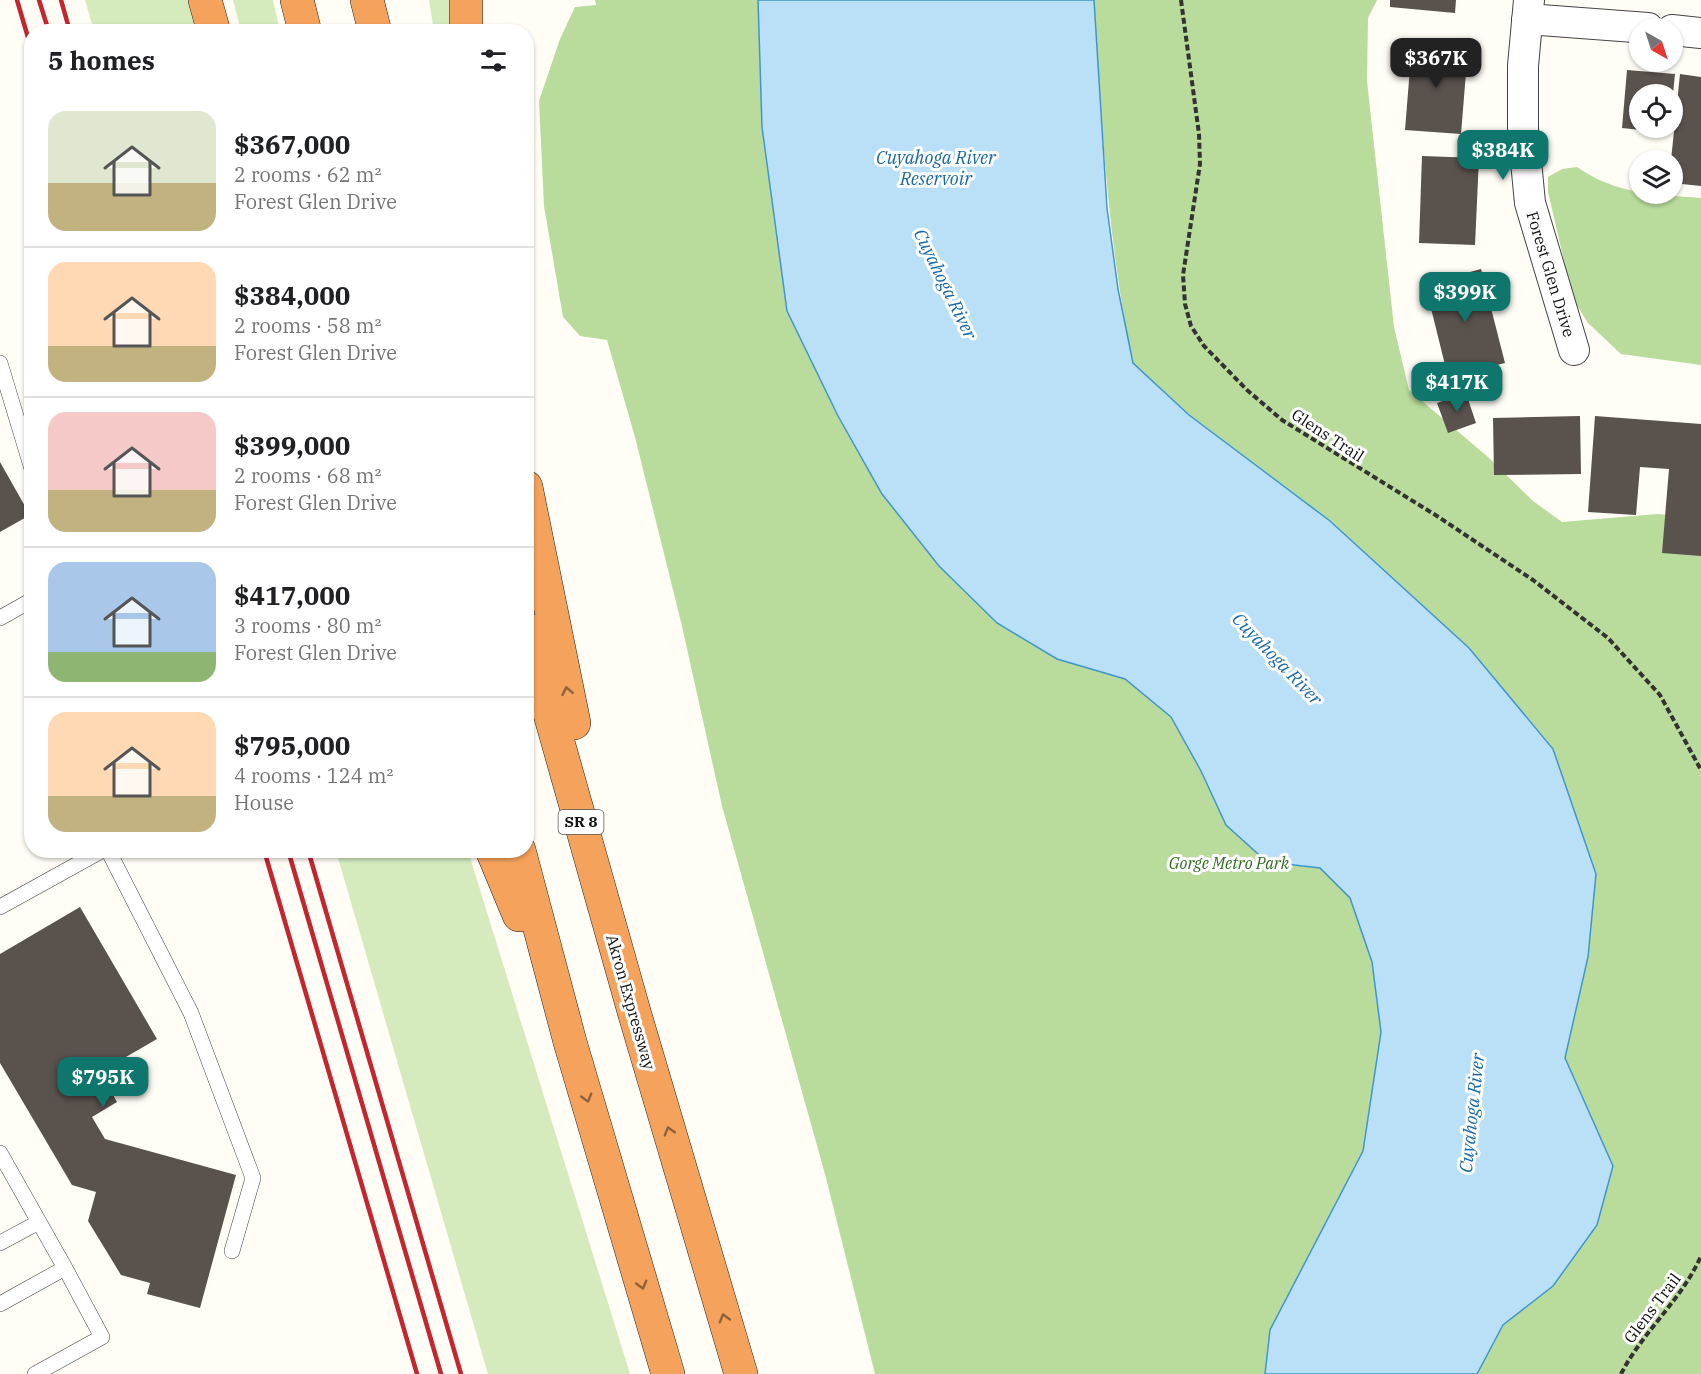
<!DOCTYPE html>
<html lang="en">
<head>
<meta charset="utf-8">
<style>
  :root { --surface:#fff; --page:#f2f2f2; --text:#202124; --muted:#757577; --line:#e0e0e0; --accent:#0f766e }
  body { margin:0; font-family:"IBM Plex Serif",serif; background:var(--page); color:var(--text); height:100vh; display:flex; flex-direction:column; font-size:22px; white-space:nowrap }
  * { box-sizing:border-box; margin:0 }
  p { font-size:20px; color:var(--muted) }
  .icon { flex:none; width:33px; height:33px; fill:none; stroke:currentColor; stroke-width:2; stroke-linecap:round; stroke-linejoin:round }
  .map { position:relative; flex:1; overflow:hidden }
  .details { position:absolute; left:24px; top:24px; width:510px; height:834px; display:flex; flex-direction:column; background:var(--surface); border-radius:24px; box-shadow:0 2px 4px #0004 }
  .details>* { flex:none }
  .needle { width:39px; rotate:141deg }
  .controls { position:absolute; left:1629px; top:18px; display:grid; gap:12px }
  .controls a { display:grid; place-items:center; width:54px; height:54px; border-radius:50%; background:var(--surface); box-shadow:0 2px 4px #0004; font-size:30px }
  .price { position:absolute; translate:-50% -51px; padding:0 14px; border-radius:12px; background:var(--accent); color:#fff; font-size:20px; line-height:39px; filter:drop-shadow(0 2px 3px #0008) }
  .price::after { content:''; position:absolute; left:50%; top:36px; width:18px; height:14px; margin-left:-9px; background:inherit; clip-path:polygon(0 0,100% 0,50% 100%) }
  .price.selected { background:#222; color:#fff }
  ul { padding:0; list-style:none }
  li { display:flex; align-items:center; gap:18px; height:150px; padding:0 24px }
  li+li { border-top:2px solid var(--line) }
  li span { display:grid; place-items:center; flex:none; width:168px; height:120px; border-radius:18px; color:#555 }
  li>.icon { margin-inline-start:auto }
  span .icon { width:72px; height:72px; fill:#fffc; stroke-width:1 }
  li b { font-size:26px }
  h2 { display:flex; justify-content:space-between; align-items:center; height:72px; padding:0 24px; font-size:26px }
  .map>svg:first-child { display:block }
  .green { fill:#d5ebbd }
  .forest { fill:#b9dc9c }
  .water { fill:#b9e0f7; stroke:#3f96cf; stroke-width:1.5 }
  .building { fill:#5a524d }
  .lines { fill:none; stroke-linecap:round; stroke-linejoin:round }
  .lane-casing { stroke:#444; stroke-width:16 }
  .street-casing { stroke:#444; stroke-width:32 }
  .highway-casing { stroke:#222; stroke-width:34 }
  .path { stroke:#333; stroke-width:4; stroke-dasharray:6 3; stroke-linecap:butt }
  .lane { stroke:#fff; stroke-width:15 }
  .street { stroke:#fff; stroke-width:30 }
  .highway { stroke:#f5a25d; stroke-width:33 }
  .rail { stroke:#c4262e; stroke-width:4.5 }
  .oneway { stroke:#8e613b }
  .labels { text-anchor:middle; stroke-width:6; stroke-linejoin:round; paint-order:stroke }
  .shield { fill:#fff; stroke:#585858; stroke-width:1.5 }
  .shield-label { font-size:15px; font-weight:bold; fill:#111 }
  .street-label { font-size:16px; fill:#111; stroke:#fff }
  .park-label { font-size:16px; font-style:italic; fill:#2f6b1f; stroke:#fff }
  .water-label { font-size:18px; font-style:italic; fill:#1768a6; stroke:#fff }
</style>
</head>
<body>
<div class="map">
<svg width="1701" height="1374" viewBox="0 0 1701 1374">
  <rect width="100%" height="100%" fill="#fffdf5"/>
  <path class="green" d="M85 0H192L201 31H94Z
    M233 0H273L280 31H241Z
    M429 0H452L453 31H434Z
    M336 851H468L630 1374H488Z"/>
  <path class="forest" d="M595 0H758L762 127 787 311 882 494 939 566 997 623 1057 659 1125 679 1171 717 1201 771 1226 825 1267 861 1320 868 1350 898 1372 962 1381 1032 1363 1151 1270 1330 1265 1374H875L825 1174 722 806 681 622 635 437 607 340 580 336 563 317 544 206 539 101 560 39 575 7 596 5Z
    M1094 0H1377L1368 18 1367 81 1394 327 1409 390 1488 457 1533 501 1562 522 1658 514 1701 518V1374H1477L1503 1325 1553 1286 1613 1166 1565 1058 1588 957 1596 874 1553 749 1133 363C1107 240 1102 125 1094 0Z
    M1577 167C1618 195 1653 194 1701 198V365L1621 354 1588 323 1573 299 1548 192V177L1562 169Z"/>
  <path class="water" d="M758 0H1094L1107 208 1118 289 1133 363 1189 415 1330 521 1469 648 1553 749 1596 874 1588 957 1565 1058 1613 1166 1597 1225 1553 1286 1503 1325 1477 1374H1265L1270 1330 1363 1151 1381 1032 1372 962 1350 898 1320 868 1267 862 1226 825 1201 771 1171 717 1125 679 1057 659 997 623 939 566 882 494 838 416 787 311 762 127Z"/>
  <path class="building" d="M1390 0H1456L1455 13 1390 7Z
    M1412 43 1468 48 1461 134 1405 130Z
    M1627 70 1675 74 1673 94H1640V128H1670L1669 133 1622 128Z
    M1680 74 1701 77V186L1672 183 1671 160Z
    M1422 156 1479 158 1475 245 1419 243Z
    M1481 269 1505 363 1448 377 1425 284Z
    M1466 393 1476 423 1448 433 1437 403Z
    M1580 416 1581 474 1494 475 1493 418Z
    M1595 416 1701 424V556L1662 553 1669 469 1640 467 1636 515 1588 512Z
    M0 462 30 515 0 532Z
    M80 907 157 1039 100 1072 117 1102 92 1117 105 1139 236 1175 200 1308 147 1294 150 1283 121 1275 88 1221 96 1192 72 1185 0 1063V954Z"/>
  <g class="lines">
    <defs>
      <path id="lane" d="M0 363 32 469
        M0 618 32 600
        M108 850 191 1013 253 1178 232 1251
        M0 907 103 850
        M0 1153 65 1268
        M0 1243 39 1222
        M0 1304 65 1268 102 1337 35 1374"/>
      <path id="street" d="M1529 0 1523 66V130L1530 203 1574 350
        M1527 19 1648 28
        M1672 30 1701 33"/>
      <path id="highway" d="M205 0 214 32
        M297 0 305 32
        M367 0 375 32
        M466 32V0
        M526 487 574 723
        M526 629 635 1015 741 1374
        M492 850 519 915
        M519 850 570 1042 668 1374"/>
    </defs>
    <use href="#lane" class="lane-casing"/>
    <use href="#street" class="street-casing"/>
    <use href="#highway" class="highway-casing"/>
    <path class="path" d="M1181 0 1199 134 1200 164 1183 275 1185 304 1191 326 1204 346 1247 390 1282 420 1437 516 1533 580 1608 638 1660 695 1701 770
      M1621 1374C1643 1331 1681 1301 1701 1256"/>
    <use href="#lane" class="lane"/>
    <use href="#street" class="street"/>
    <use href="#highway" class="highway"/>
    <path class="rail" d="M17 0 32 51
      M39 0 49 32
      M61 0 70 32
      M264 850 417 1374
      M288 850 441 1374
      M308 850 461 1374"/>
  </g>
  <defs><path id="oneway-chevron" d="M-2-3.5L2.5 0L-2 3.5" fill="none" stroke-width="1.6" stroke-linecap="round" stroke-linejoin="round" transform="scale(1.5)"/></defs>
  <g class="oneway">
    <use href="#oneway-chevron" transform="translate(567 691) rotate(-102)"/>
    <use href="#oneway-chevron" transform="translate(587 1098) rotate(74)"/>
    <use href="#oneway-chevron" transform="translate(669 1131) rotate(-107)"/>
    <use href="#oneway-chevron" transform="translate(642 1285) rotate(74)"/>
    <use href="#oneway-chevron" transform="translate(724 1318) rotate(-106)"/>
  </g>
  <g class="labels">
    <rect class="shield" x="558.5" y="810" width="45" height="24" rx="4.5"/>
    <g class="shield-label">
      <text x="581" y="827">SR 8</text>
    </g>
    <g class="street-label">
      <text transform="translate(1551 274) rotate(73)" y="6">Forest Glen Drive</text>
      <text transform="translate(1328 435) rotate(33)" y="6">Glens Trail</text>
      <text transform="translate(631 1002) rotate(74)" y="6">Akron Expressway</text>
      <text transform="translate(1652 1308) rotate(-53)" y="6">Glens Trail</text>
    </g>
    <g class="park-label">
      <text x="1229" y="869">Gorge Metro Park</text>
    </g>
    <g class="water-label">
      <text x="936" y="164">Cuyahoga River<tspan x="936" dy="21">Reservoir</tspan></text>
      <text transform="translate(945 284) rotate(64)" y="6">Cuyahoga River</text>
      <text transform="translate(1277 659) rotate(46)" y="6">Cuyahoga River</text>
      <text transform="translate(1472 1113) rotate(-84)" y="6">Cuyahoga River</text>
    </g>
  </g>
</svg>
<div class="controls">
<a><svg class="needle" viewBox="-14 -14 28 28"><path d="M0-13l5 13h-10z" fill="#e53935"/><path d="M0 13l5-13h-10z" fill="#757577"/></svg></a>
<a><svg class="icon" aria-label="locate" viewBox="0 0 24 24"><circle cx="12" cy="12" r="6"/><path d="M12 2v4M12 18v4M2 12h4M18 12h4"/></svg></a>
<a><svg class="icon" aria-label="layers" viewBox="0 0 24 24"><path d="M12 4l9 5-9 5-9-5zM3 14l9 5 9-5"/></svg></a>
</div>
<b class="price selected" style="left:1436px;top:89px">$367K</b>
<b class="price" style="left:1503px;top:181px">$384K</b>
<b class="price" style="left:1465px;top:323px">$399K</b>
<b class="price" style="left:1457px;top:413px">$417K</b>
<b class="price" style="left:103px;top:1108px">$795K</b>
<section class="details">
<h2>5 homes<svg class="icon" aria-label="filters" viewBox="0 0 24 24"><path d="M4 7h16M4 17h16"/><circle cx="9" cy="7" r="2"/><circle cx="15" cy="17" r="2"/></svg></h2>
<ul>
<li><span style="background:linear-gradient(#dfe7d0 60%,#c2b280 0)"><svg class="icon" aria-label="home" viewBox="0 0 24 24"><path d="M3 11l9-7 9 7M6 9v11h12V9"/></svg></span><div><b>$367,000</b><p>2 rooms · 62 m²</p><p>Forest Glen Drive</p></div></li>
<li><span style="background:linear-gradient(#ffd9b3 70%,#c2b280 0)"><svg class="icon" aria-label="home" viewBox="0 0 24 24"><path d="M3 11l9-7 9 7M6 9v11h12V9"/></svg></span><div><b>$384,000</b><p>2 rooms · 58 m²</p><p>Forest Glen Drive</p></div></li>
<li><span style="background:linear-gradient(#f6c9c9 65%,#c2b280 0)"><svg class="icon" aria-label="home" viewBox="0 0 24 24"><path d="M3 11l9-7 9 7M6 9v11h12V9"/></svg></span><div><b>$399,000</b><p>2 rooms · 68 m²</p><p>Forest Glen Drive</p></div></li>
<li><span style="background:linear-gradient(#a9c7e8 75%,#8fb573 0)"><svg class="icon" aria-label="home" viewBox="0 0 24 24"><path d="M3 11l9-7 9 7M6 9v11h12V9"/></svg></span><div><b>$417,000</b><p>3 rooms · 80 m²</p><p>Forest Glen Drive</p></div></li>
<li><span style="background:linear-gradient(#ffd9b3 70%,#c2b280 0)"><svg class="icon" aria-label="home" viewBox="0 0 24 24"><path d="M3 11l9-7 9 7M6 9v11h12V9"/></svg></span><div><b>$795,000</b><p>4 rooms · 124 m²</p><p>House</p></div></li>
</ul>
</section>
</div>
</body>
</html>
